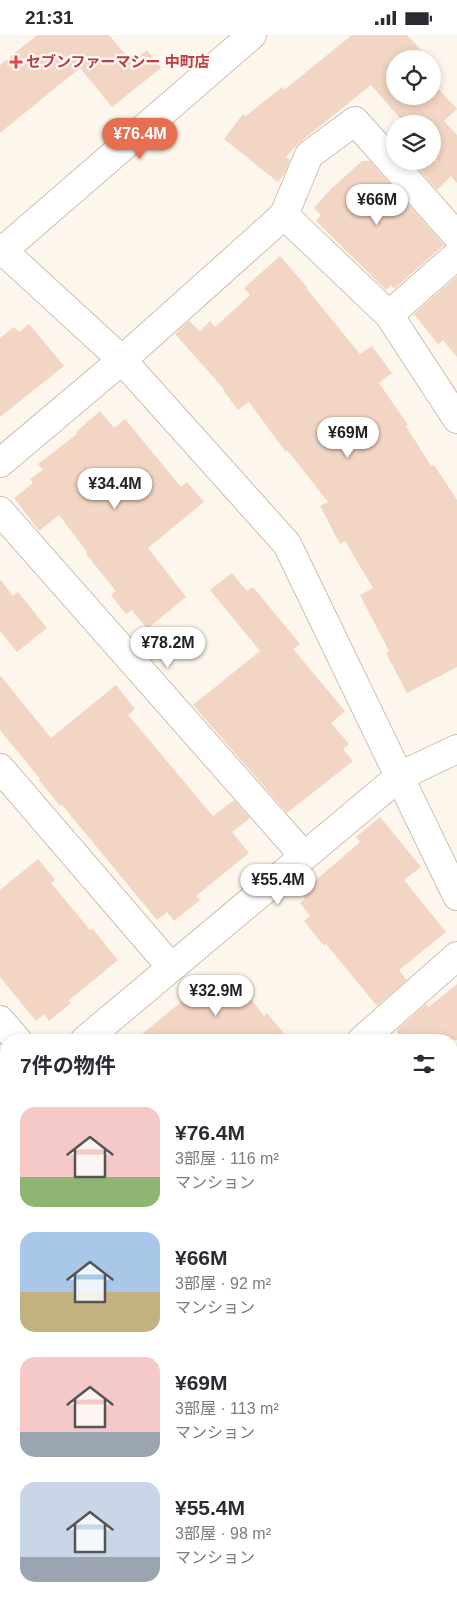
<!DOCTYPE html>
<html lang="ja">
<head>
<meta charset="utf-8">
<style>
  :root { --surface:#fff; --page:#f7f7f7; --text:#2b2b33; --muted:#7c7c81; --accent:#e76f51 }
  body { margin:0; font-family:Helvetica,"Noto Sans JP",sans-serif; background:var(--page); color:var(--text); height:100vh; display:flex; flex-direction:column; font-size:19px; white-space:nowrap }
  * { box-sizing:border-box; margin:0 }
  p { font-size:16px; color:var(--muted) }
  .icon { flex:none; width:28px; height:28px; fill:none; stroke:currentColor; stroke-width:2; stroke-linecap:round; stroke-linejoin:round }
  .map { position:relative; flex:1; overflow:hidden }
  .details { position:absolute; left:0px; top:999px; width:458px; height:571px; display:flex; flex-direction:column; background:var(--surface); border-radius:20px 20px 0 0; box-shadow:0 2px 8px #0003 }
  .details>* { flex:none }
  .fabs { position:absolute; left:386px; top:15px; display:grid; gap:10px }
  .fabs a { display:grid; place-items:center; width:55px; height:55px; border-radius:50%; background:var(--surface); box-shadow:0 2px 8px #0003; font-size:25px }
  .price { position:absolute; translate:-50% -42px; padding:0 11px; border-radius:18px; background:#fff; color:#222; font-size:16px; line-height:32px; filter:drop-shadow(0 1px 2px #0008) }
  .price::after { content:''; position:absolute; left:50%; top:30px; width:15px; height:11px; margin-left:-8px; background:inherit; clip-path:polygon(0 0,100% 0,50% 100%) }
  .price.on { background:var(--accent); color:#fff }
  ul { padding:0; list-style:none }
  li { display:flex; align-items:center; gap:15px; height:125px; padding:0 20px }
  li span { display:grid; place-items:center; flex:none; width:140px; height:100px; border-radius:15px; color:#555 }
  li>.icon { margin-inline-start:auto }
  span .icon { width:60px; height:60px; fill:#fffc; stroke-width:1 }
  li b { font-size:21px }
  h2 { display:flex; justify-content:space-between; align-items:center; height:60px; padding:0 20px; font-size:21px }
  .status { display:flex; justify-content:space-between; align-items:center; height:35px; padding:0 25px; background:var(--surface); direction:ltr }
  .status svg { height:14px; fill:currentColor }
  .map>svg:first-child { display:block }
  .building { fill:#f3d5c3 }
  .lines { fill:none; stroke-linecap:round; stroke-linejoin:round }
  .minor-casing { stroke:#d1beb0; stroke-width:30 }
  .minor { stroke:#fff; stroke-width:28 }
  .health-dot { fill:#e0444e; stroke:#fffaf3; stroke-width:2 }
  .labels { text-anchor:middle; stroke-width:4.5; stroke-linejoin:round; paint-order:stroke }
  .health-label { font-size:15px; font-weight:bold; fill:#be3a42; stroke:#fffaf3; text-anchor:start }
</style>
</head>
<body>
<div class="status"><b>21:31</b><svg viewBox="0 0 49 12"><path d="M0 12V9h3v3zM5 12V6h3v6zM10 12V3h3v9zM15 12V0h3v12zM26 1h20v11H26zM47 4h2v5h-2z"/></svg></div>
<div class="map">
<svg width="457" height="1569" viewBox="0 0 457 1569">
  <rect width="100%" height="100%" fill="#fdf6ec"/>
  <path class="building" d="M37 0H109L129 24 132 22 134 25 147 15 161 33 112 72 80 33 0 98V30Z
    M352 0H407L429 24H395V61H432V47L457 74 444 86 457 100V148L451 141 437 155 412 126H438L432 120V89H405L371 50 299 108 286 122 290 125 285 138 278 147 224 104 243 79 246 81 282 52 284 55Z
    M362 126H370L444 210 394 254 391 250 386 255 316 186 321 180 314 173 330 155Z
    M280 221 307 252 306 253 360 319 372 311 392 338 379 348 408 390 406 391 431 431 434 430 457 465V632L407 658 386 618 389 616 360 560 373 553 345 506 340 509 320 471 328 467 288 416 286 417 249 367 238 375 223 355 224 354 175 299 189 286 200 296 210 286 215 292 250 260 244 253Z
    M457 241V322L443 305 438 309 414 279Z
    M29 289 64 331 0 382V303L14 292 19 297Z
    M100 376 114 393 125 384 181 452 187 447 204 467 148 513 186 562 147 594 132 575 126 579 111 560 116 556 86 519 87 517 59 480 39 496 14 463 33 448 30 444 43 435 38 429 77 399 76 397Z
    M232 538 247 556 253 552 300 609 293 614 345 676 331 688 349 709 343 714 353 726 287 778 193 670 260 616 210 555Z
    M0 544 13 561 18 557 47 593 17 617 0 596Z
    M0 640 51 703 116 650 135 674 128 680 213 781 234 765 250 783 232 797 249 818 196 861 200 865 174 886 167 877 157 885 62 770 60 771 39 745 40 744 0 695Z
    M380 782 421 832 404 845 446 897 399 935 407 945 377 971 326 909 324 911 304 886 310 881 300 868 305 864 301 858 360 807 356 802Z
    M38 824 55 845 51 848 90 895 92 893 118 925 68 966 71 968 49 986 44 979 36 986 0 942V855Z
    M220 940 225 946 233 940 264 981 267 978 289 1005H135L204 948 207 951Z
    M457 949V1005H404L396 996 426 969 429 972Z"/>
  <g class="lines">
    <defs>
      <path id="minor" d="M284 180 309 120 355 86 457 201
        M0 213 122 325 287 509 457 861
        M0 218 252 0
        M389 280 457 220
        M0 428 122 325 284 180 389 280 457 384
        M0 476 304 821
        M0 733 171 932
        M0 985 17 1005
        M85 1005 400 741 457 714
        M362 1005 457 921
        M0 1078 6 1073
        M451 1160 457 1155
        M0 1318 6 1313
        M451 1418 457 1415
        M451 1502 457 1509
        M0 1553 6 1551
        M83 1564 88 1569
        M294 1564 299 1569"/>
    </defs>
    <use href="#minor" class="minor-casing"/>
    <use href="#minor" class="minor"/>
  </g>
  <path class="health-dot" d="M13.5 19.5h5v5h5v5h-5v5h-5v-5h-5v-5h5z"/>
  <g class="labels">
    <g class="health-label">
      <text x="26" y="32">セブンファーマシー 中町店</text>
    </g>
  </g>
</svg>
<div class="fabs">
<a><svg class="icon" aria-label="locate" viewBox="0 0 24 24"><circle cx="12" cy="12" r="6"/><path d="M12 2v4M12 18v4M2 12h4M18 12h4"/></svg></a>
<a><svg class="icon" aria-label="layers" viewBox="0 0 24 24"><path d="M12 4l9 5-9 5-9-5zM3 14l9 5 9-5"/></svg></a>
</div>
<b class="price on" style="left:140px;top:125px">¥76.4M</b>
<b class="price" style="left:377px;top:191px">¥66M</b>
<b class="price" style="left:348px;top:424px">¥69M</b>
<b class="price" style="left:115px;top:475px">¥34.4M</b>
<b class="price" style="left:168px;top:634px">¥78.2M</b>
<b class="price" style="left:278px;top:871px">¥55.4M</b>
<b class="price" style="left:216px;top:982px">¥32.9M</b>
<section class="details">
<h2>7件の物件<svg class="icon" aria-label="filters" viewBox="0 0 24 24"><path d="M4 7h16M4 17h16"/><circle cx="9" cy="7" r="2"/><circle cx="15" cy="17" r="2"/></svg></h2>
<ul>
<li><span style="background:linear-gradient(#f6c9c9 70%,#8fb573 0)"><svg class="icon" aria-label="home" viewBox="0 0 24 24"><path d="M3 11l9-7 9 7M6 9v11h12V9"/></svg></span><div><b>¥76.4M</b><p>3部屋 · 116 m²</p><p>マンション</p></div></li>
<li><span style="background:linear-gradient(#a9c7e8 60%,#c2b280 0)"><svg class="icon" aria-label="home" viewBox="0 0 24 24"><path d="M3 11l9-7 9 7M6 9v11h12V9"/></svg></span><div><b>¥66M</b><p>3部屋 · 92 m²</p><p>マンション</p></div></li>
<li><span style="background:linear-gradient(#f6c9c9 75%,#9aa5b1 0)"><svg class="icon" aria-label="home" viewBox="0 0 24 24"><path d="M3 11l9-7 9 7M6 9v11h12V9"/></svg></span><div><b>¥69M</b><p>3部屋 · 113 m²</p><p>マンション</p></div></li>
<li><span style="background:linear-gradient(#c9d6e8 75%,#9aa5b1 0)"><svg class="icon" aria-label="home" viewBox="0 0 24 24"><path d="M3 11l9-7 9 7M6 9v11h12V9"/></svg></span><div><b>¥55.4M</b><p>3部屋 · 98 m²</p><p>マンション</p></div></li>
</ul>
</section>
</div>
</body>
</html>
